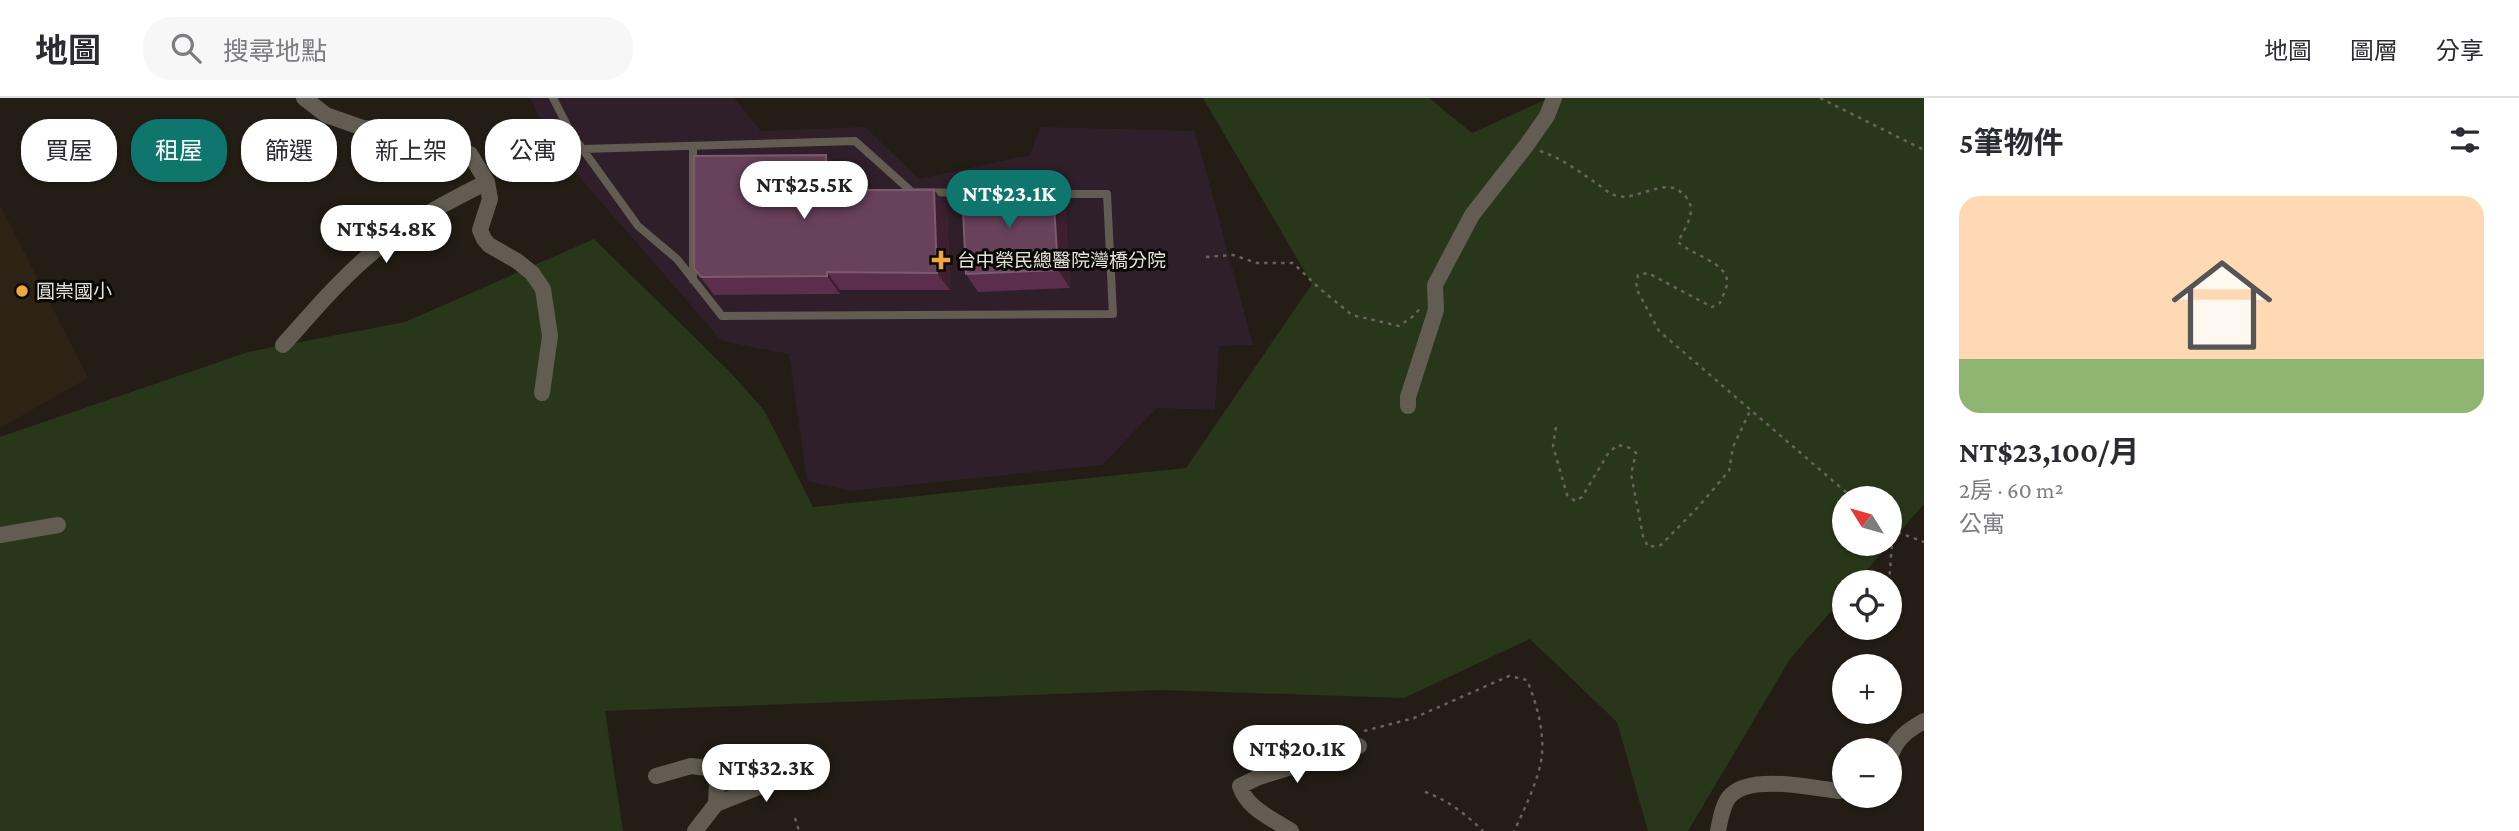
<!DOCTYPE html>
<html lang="zh-TW">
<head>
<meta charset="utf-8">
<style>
  :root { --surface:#fff; --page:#f7f7f7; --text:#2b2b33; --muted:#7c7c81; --line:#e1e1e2; --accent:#0f766e }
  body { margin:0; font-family:"Crimson Pro","Noto Sans TC",serif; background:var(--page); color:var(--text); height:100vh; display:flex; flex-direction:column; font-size:26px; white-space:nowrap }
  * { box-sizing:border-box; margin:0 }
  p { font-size:23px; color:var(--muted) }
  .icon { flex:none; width:38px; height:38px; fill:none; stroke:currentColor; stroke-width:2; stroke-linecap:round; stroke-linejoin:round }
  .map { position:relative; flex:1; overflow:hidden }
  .details { display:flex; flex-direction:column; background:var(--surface); width:595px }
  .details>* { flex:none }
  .banner { position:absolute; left:21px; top:21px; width:665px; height:63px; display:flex; gap:14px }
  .needle { width:46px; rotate:307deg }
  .controls { position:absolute; left:1832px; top:388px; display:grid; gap:14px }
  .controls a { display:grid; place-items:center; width:70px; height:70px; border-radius:50%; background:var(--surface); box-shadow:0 2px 5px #0004; font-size:35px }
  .price { position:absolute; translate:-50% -60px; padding:0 16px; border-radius:24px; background:#fff; color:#222; font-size:23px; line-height:46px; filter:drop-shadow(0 2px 4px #0008) }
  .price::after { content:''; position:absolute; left:50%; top:42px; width:21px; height:16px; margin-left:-10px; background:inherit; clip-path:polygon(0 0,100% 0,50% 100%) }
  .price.current { background:var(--accent); color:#fff }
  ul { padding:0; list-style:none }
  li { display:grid; align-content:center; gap:14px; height:371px; padding:0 35px }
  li+li { border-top:2px solid var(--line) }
  li span { display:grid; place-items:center; height:217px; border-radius:21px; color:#555 }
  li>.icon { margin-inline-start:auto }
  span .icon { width:126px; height:126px; fill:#fffc; stroke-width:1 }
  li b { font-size:30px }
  h2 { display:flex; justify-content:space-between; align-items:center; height:84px; padding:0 35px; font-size:30px }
  .pill { padding:0 24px; border-radius:28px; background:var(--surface); box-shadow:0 2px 5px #0004; font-size:24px; line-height:63px }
  .pill.current { background:var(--accent); color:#fff }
  header { display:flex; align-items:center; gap:42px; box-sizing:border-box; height:98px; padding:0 35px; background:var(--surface); border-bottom:2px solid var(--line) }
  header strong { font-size:33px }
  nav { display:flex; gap:38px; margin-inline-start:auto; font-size:24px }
  .search { width:490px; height:63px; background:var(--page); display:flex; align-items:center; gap:18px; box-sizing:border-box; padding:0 24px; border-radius:28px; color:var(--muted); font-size:26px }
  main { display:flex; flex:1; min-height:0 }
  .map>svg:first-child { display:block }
  .education { fill:#2d2314 }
  .medical { fill:#2f1f2a }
  .green { fill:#28371a }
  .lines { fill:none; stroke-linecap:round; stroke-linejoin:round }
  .path { stroke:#68625b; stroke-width:2.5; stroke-dasharray:3.5 5; stroke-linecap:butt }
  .service { stroke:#635c52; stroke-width:8 }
  .minor { stroke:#635c52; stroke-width:16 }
  .wall { fill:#5a2e4c }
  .shaded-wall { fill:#3d1f2f }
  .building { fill:#68415b; stroke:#7c5a6f; stroke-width:2 }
  .poi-dot { fill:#efa73e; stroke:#0a0805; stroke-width:2.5 }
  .labels { text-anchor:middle; stroke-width:6; stroke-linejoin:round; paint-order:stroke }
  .poi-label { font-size:19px; fill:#e5e1db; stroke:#0a0805; text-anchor:start }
</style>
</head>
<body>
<header>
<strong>地圖</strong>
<div class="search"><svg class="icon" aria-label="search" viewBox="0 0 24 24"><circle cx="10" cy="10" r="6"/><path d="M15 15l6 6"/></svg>搜尋地點</div>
<nav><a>地圖</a><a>圖層</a><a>分享</a></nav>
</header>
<main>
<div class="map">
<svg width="1924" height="733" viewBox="0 0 1924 733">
  <rect width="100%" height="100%" fill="#231d15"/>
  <path class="education" d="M0 107 88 280 0 330Z"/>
  <path class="medical" d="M530 0H734L761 33 865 29 919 81 1030 57 1040 29 1195 33 1253 247 1219 248 1215 312 1157 310 1102 367 850 393 807 383 789 256 722 243 555 51Z"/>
  <path class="green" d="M1203 0H1429L1472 35 1549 0H1924V406L1890 445V401H1844V446H1889L1856 485H1844V498L1790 561 1688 733H1648L1617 624 1530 541 1404 600 1161 592 605 613 623 733H0V339L248 254 405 224 594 141 730 274 764 312 813 409 1186 370 1312 186Z"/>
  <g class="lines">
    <path class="path" d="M1820 0 1924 52
      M1540 53C1561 60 1577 72 1596 85 1602 89 1608 95 1614 97 1638 106 1666 74 1686 99 1698 113 1685 130 1678 144 1690 156 1728 165 1727 184 1727 191 1722 199 1720 205L1712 209 1648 175 1638 177 1636 190 1659 233 1854 401
      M1206 159 1233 157 1257 165H1293L1319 190 1352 217 1399 228 1415 217 1420 210
      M1556 329 1553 348 1567 397 1575 403 1582 399 1609 354 1618 347 1630 350 1636 355 1631 376 1643 438 1648 449 1661 447 1699 408 1729 373 1733 349 1750 313
      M1890 431 1924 444
      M1889 485 1893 433
      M1850 533 1865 534 1875 530
      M1364 633 1414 620 1509 578 1527 582C1536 604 1544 631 1542 656 1541 676 1523 715 1514 733
      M1425 694C1446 701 1467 717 1483 733
      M795 720 799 733"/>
    <path class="service" d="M553 0 571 35 638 128 677 161 722 218 1113 216 1107 96H1048
      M582 51 855 43 912 94 972 95
      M693 182V48"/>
    <path class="minor" d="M304 0 326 17 363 30 429 35 470 56 487 84 490 101 480 132 484 141 489 147 517 163 532 175 543 191 550 238 542 295
      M283 247C312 215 339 182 373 154 407 125 447 104 487 84
      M1408 308V299L1436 212 1435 187 1472 117 1526 48 1547 18 1554 0
      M0 437 58 427
      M1890 660C1896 640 1907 633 1924 623
      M656 678 691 668 708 670 717 684 716 706
      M695 733 716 706 822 664
      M1291 733C1273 721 1246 710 1240 688L1259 679 1359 648
      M1718 733C1720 723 1723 704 1731 697 1752 676 1811 690 1839 693L1844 692"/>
  </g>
  <path class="wall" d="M839 74V92H934L947 109 950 192H840V196L714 197 694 170Z
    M1065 107 1070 190 978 194 966 176Z"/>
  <path class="shaded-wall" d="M826 57 839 74V110L827 92Z
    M1053 90 1065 107 1070 190 1058 172Z
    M934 92 947 109 950 192 937 175Z
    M827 174 840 192V196L827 178Z"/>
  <path class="building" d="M826 57 827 92H934L937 175 827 174V178L701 179 694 170V58Z
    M1053 90 1058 172 966 176 962 91Z"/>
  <g class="poi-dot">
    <path d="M937.5 151.5h7v7h7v7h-7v7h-7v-7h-7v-7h7z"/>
    <circle cx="22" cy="193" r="7"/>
  </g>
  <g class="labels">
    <g class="poi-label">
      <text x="957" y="169">台中榮民總醫院灣橋分院</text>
      <text x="36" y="200">圓崇國小</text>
    </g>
  </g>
</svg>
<div class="controls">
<a><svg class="needle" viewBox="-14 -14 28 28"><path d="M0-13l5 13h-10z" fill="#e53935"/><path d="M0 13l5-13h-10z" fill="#7c7c81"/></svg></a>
<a><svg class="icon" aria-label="locate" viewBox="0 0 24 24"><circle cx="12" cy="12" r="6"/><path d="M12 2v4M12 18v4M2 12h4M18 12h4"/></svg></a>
<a>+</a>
<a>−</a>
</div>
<b class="price" style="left:804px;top:123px">NT$25.5K</b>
<b class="price current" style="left:1009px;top:132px">NT$23.1K</b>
<b class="price" style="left:386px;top:167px">NT$54.8K</b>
<b class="price" style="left:1297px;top:687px">NT$20.1K</b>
<b class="price" style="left:766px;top:706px">NT$32.3K</b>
<div class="banner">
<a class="pill">買屋</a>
<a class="pill current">租屋</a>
<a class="pill">篩選</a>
<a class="pill">新上架</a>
<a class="pill">公寓</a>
</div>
</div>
<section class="details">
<h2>5筆物件<svg class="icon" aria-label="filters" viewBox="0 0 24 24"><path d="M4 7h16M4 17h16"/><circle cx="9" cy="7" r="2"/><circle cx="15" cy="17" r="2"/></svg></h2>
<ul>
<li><span style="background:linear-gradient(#ffd9b3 75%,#8fb573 0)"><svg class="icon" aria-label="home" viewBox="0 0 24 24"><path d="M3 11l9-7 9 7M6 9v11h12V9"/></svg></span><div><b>NT$23,100/月</b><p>2房 · 60 m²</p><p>公寓</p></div></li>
</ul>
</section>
</main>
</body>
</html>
